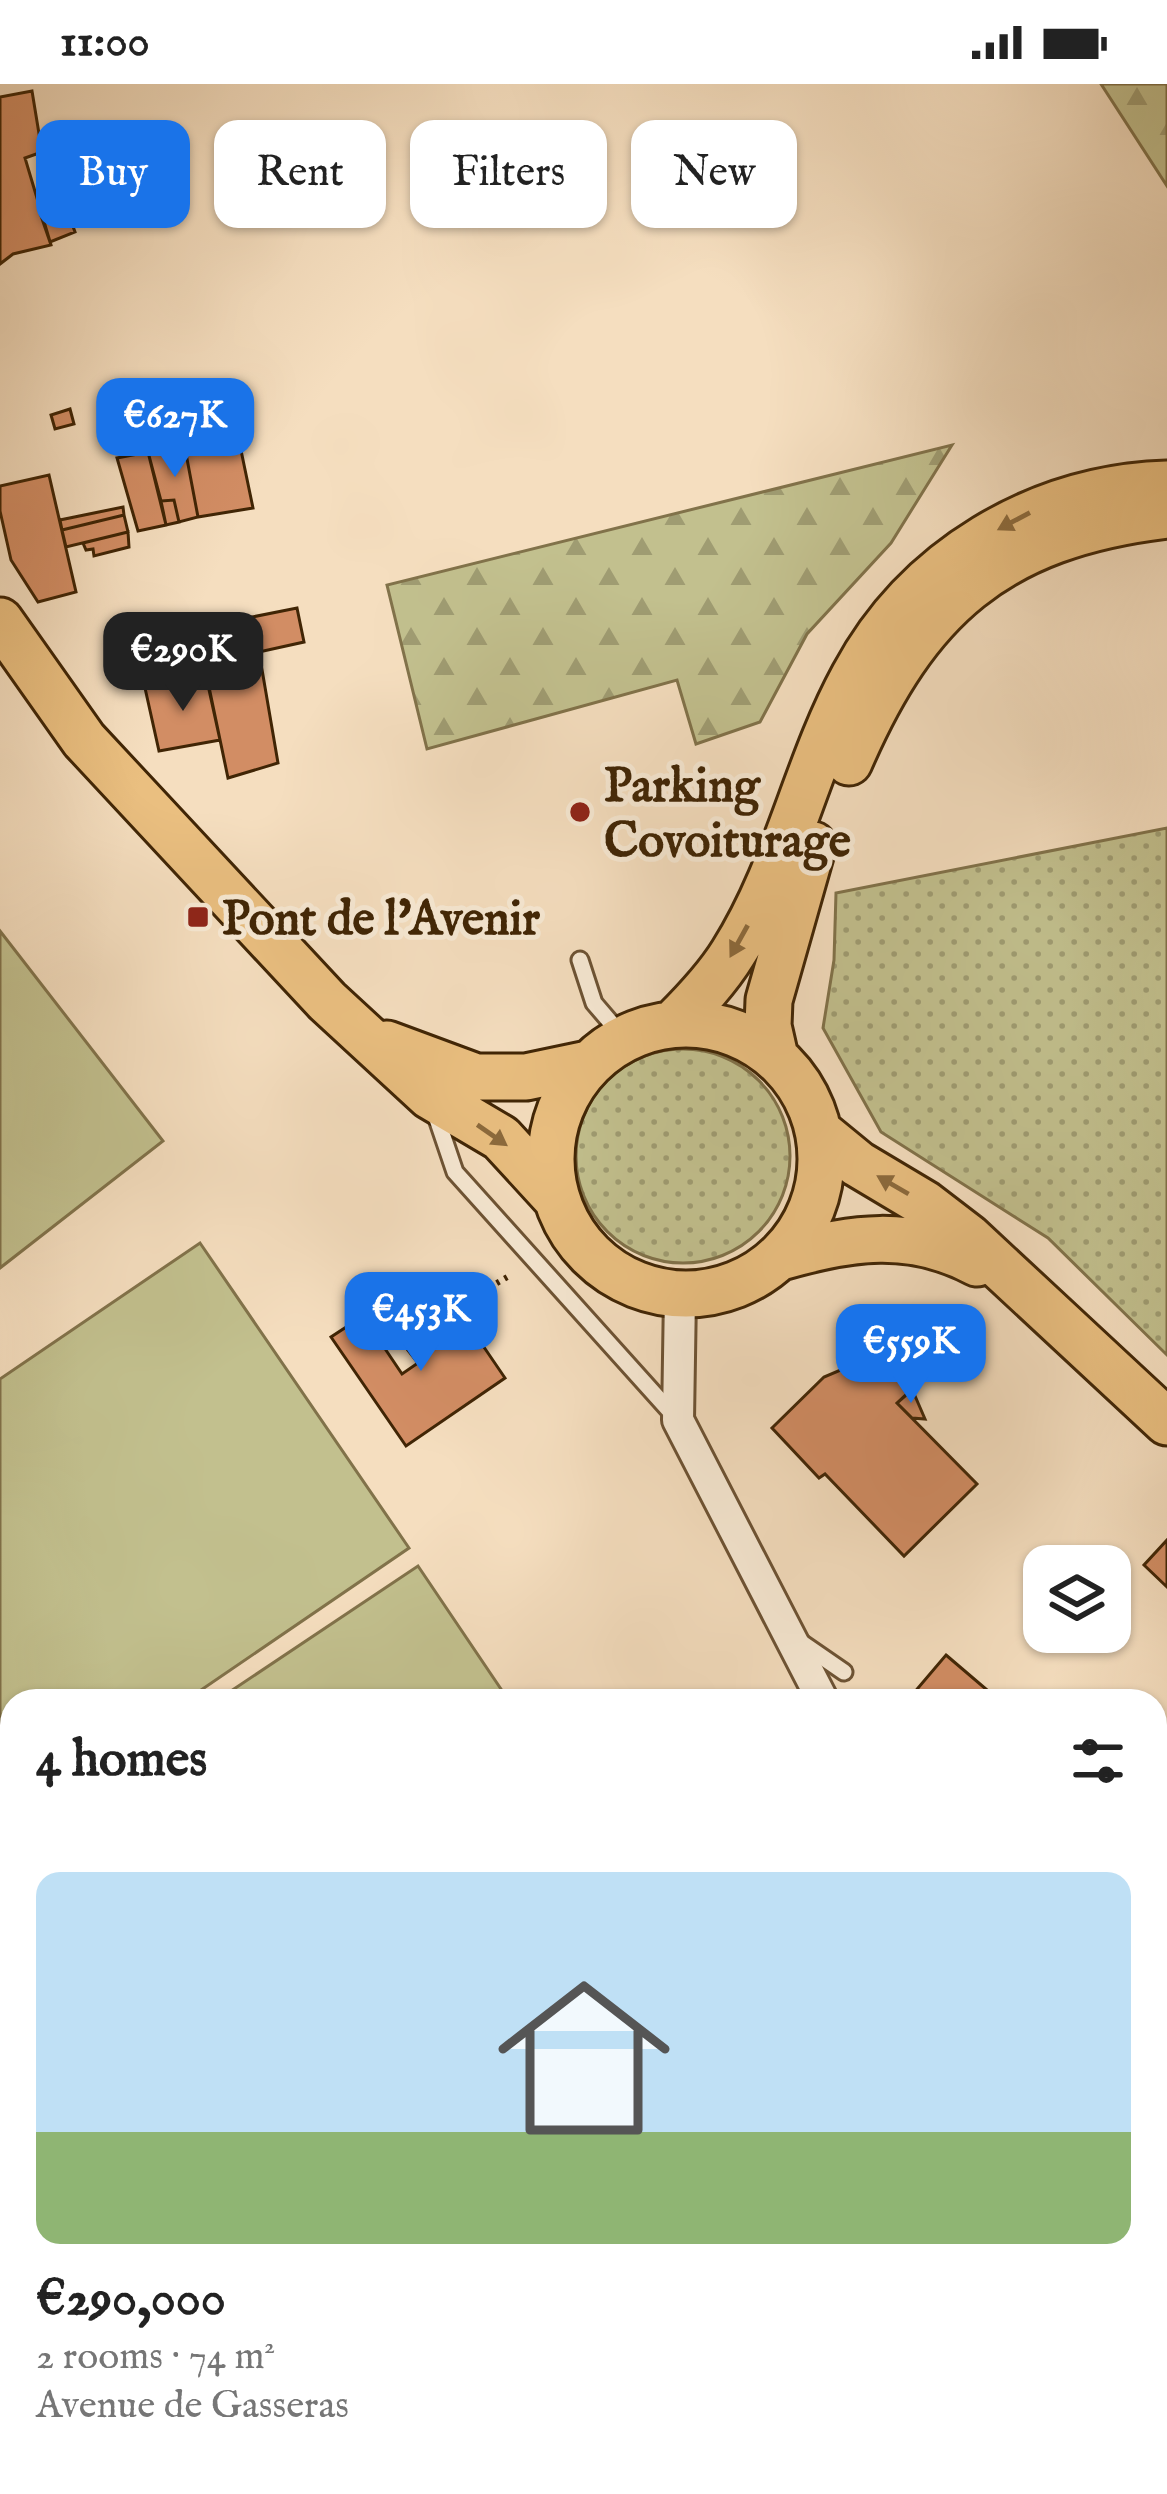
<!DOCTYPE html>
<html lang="en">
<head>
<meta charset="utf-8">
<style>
  :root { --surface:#fff; --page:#f6f6f6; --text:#222; --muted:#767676; --accent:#1a73e8 }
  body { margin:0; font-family:"IM FELL English",serif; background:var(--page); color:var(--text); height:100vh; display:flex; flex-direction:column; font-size:45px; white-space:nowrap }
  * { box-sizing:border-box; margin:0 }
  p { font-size:39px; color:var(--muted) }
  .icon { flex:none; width:66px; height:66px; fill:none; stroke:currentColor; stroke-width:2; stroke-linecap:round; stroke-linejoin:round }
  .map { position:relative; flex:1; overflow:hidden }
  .panel { position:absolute; left:0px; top:1605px; width:1167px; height:807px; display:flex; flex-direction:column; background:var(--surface); border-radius:36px 36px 0 0; box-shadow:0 3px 9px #0004 }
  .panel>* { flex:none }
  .hud { position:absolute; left:36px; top:36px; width:1095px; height:108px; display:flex; gap:24px }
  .controls { position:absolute; left:1023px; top:1461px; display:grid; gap:24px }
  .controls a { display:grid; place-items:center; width:108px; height:108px; border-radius:24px; background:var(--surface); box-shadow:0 3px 9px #0004; font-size:60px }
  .price { position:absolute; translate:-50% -102px; padding:0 27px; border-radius:24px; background:var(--accent); color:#fff; font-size:39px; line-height:78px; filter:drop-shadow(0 3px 6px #0008) }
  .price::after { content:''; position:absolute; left:50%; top:72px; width:36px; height:27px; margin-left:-18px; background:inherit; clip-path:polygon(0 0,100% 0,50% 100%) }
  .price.selected { background:#222; color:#fff }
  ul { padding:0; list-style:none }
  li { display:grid; align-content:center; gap:24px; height:636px; padding:0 36px }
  li span { display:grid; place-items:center; height:372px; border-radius:24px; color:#555 }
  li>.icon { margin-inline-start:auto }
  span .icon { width:216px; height:216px; fill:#fffc; stroke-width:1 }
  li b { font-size:51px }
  h2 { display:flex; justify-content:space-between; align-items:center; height:144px; padding:0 36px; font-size:51px }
  .tag { padding:0 42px; border-radius:24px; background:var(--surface); box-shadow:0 3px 9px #0004; font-size:42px; line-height:108px }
  .tag.selected { background:var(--accent); color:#fff }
  .status { display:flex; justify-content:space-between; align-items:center; height:84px; padding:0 60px; background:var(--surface); direction:ltr }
  .status svg { height:33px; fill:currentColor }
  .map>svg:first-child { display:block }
  .grass { fill:url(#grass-dots); stroke:#81724a; stroke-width:3 }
  .forest { fill:url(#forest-firs); stroke:#81724a; stroke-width:3 }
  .park { fill:#c2c08e; stroke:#81724a; stroke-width:3 }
  .building { fill:#d28d64; stroke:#402505; stroke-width:3 }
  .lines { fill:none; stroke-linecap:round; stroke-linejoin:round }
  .service-casing { stroke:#6d5334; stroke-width:21 }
  .minor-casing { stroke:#6d5334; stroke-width:36 }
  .primary-casing { stroke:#402505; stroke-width:51 }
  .path { stroke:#402505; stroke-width:6; stroke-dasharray:3 6; stroke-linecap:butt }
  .service { stroke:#f8ead5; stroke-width:15 }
  .minor { stroke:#f8ead5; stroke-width:30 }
  .primary { stroke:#eabf80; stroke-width:45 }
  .oneway { fill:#8c6a3c }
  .poi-dot { fill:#8f2418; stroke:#f8ead5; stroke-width:4.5 }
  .labels { text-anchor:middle; stroke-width:10; stroke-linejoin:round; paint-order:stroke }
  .poi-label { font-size:48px; font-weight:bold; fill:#402505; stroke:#f8ead5; text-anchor:start }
</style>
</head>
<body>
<div class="status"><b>11:00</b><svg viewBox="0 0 49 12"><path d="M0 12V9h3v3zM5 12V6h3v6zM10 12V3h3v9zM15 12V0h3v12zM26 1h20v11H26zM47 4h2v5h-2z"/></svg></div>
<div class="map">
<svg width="1167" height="2410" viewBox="0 0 1167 2410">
  <defs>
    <pattern id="grass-dots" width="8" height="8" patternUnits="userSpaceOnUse" patternTransform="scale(3)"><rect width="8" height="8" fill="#c2c08e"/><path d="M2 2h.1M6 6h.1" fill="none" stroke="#9f9c72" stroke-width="1.8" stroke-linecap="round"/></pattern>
    <pattern id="forest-firs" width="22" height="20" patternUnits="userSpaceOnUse" patternTransform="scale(3)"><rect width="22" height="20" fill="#c2c08e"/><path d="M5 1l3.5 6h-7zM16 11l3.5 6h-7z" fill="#9f9c72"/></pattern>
  </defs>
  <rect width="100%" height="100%" fill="#f5debf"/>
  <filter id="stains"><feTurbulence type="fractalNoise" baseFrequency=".00167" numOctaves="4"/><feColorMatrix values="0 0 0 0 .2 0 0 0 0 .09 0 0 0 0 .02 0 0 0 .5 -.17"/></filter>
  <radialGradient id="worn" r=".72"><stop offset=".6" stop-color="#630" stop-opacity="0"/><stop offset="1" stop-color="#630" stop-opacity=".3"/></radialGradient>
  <path class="grass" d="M1167 744V1271L1048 1154 881 1048 823 944 834 876 836 809Z
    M576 1072a107 107 0 1 1 214 0a107 107 0 1 1-214 0Z"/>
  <path class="forest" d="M1101 0H1167V102Z
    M952 361 891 459 807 550 760 638 696 660 677 596 427 665 387 501Z"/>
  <path class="park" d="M0 847 163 1057 0 1184Z
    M200 1159 409 1464 185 1617H12V1735L0 1743V1295Z
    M418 1482 509 1617H216Z"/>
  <path class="building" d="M32 7 42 68 25 74 51 161 13 170 0 180V13Z
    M64 118 75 148 50 158 39 126Z
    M70 325 74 340 55 345 51 331Z
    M235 336 237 347 202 354 201 345Z
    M237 347 253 424 198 433 184 359Z
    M184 359 198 433 179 438 174 416 161 417 148 368Z
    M148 368 166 441 138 447 117 374Z
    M49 391 76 508 38 518 11 476 0 427V402Z
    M174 416 179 438 166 441 161 417Z
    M123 423 124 431 62 446 60 436Z
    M124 431 128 448 66 463 62 446Z
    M128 448 129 463 94 472 93 465 86 466 83 459Z
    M297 524 304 558 259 568 252 533Z
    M259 568 278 679 228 694 204 579Z
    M204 579 206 592 145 604 143 592Z
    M206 592 220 656 159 667 145 604Z
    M460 1228 505 1294 406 1362 331 1253 363 1232 402 1290 418 1279 407 1265Z
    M857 1279 892 1282 920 1299 897 1319 977 1400 904 1472 825 1390 819 1394 772 1344 824 1293Z
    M912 1305 925 1335 912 1334 897 1319Z
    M1167 1456V1503L1144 1481Z
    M946 1571 1000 1617H907Z
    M1155 1750 1167 1760V1900L1155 1890Z"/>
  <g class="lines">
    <defs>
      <path id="service" d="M580 876 594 919 624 954
        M434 1026 455 1088 676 1334
        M799 1557 844 1588
        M0 2304 12 2298"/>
      <path id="minor" d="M680 1211 678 1336 823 1617
        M0 1986 12 1996"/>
      <path id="primary" d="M0 537 84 656 327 917 430 1012 501 1054 556 1114
        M849 678C916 523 997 451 1167 431
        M674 939C695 918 717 895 733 869 787 784 806 680 854 592 916 476 1037 404 1167 400
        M551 1075a135 135 0 1 1 270 0a135 135 0 1 1-270 0Z
        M387 960 476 993H526L588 980
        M775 973 768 942 769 916 813 761
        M819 1048 858 1080 925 1120 968 1153 1167 1338
        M781 1173C850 1153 911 1144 977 1179"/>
    </defs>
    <use href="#service" class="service-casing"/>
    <use href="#minor" class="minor-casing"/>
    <use href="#primary" class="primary-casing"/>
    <path class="path" d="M395 1257 511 1191"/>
    <use href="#service" class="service"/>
    <use href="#minor" class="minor"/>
    <use href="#primary" class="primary"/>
  </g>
  <defs><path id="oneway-solid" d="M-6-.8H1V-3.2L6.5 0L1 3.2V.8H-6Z" transform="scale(3)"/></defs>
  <g class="oneway">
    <use href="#oneway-solid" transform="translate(1014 437) rotate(152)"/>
    <use href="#oneway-solid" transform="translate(739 857) rotate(119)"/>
    <use href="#oneway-solid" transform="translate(492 1051) rotate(35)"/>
    <use href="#oneway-solid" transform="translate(893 1101) rotate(-150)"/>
  </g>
  <g class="poi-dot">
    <circle cx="580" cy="728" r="12"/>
    <rect x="186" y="821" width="24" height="24" rx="6"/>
  </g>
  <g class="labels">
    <g class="poi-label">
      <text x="604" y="717">Parking<tspan x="604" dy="55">Covoiturage</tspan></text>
      <text x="222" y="850">Pont de l'Avenir</text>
    </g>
  </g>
  <rect width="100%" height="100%" filter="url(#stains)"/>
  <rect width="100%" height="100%" fill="url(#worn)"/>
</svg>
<div class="controls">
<a><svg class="icon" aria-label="layers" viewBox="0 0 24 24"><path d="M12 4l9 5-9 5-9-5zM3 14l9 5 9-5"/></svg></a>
</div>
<b class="price" style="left:175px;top:396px">€627K</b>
<b class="price selected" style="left:183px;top:630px">€290K</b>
<b class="price" style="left:421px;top:1290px">€453K</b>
<b class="price" style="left:911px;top:1322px">€559K</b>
<div class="hud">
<a class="tag selected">Buy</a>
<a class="tag">Rent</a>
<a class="tag">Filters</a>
<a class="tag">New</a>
</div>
<section class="panel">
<h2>4 homes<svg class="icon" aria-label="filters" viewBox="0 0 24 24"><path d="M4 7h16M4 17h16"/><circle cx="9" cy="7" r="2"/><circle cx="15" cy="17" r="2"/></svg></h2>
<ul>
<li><span style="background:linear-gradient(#bfe0f5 70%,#8fb573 0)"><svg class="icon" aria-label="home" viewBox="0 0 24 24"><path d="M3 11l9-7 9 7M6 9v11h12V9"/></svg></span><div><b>€290,000</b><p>2 rooms · 74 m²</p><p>Avenue de Gasseras</p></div></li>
</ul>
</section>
</div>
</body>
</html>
